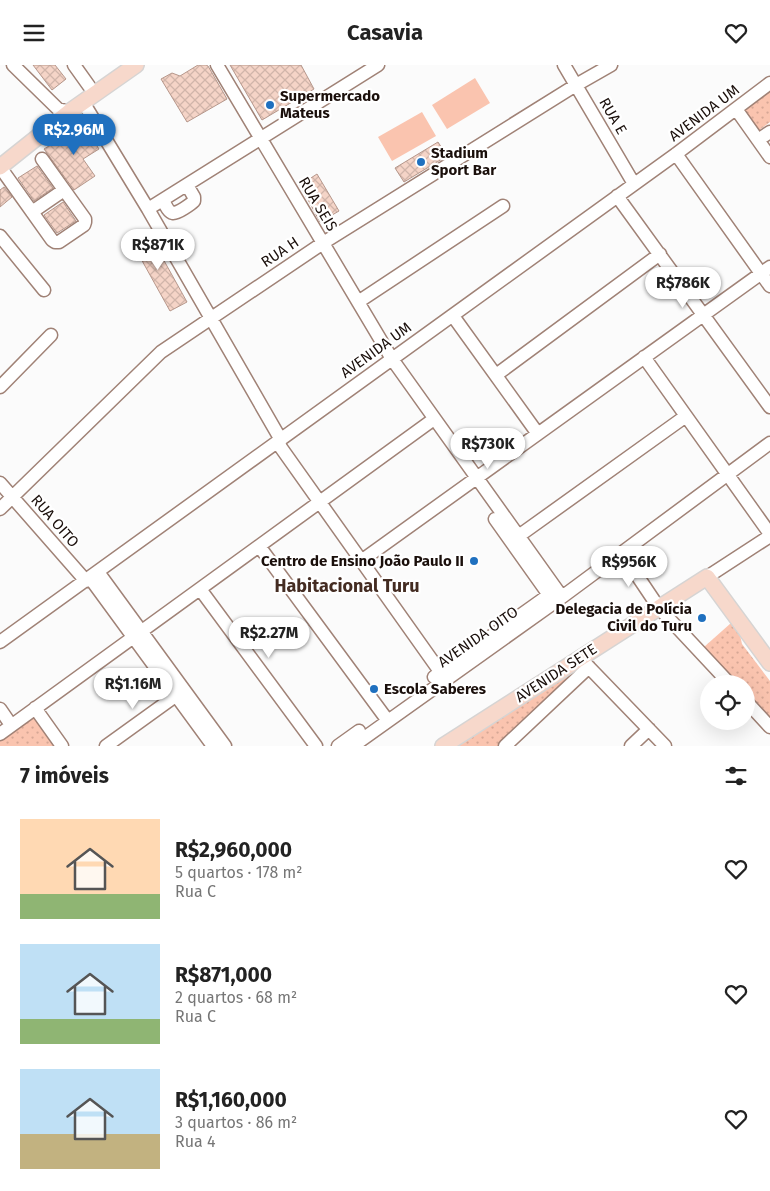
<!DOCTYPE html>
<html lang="pt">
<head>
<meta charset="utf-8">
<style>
  :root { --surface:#fff; --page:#f2f2f2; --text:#222; --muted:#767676; --accent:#1f70bf }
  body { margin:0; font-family:"Fira Sans",sans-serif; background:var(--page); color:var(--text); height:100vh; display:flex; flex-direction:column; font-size:19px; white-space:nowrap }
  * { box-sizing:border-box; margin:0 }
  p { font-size:16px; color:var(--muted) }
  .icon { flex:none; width:28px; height:28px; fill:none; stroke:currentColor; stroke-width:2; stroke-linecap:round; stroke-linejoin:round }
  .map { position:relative; height:681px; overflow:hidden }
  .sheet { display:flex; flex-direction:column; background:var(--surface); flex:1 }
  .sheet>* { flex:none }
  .fabs { position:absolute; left:700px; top:610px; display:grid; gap:10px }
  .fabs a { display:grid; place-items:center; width:55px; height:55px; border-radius:50%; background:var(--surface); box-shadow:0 5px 20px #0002; font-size:25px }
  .price { position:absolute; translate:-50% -42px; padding:0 11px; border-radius:18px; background:#fff; color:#222; font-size:16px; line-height:32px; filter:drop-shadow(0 1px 2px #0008) }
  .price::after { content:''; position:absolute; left:50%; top:30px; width:15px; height:11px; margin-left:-8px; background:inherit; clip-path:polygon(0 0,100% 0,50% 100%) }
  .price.current { background:var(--accent); color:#fff }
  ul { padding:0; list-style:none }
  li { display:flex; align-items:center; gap:15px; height:125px; padding:0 20px }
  li span { display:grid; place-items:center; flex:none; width:140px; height:100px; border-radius:0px; color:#555 }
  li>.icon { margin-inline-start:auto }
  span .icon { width:60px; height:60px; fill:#fffc; stroke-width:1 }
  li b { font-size:21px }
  h2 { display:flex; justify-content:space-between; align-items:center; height:60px; padding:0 20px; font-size:21px }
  header { display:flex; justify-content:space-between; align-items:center; height:65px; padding:0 20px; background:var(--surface); font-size:22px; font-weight:700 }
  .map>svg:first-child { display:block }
  .grass { fill:url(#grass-dots) }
  .pitch { fill:#fac4af }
  .building { fill:url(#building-cross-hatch); stroke:#b6978b }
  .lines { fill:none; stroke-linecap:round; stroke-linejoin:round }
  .minor-casing { stroke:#a08276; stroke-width:15 }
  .major-casing { stroke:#d6d4d3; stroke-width:18 }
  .minor { stroke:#fff; stroke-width:12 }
  .major { stroke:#f7d8cb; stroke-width:15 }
  .poi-dot { fill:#1f70bf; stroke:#fff; stroke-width:2 }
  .labels { text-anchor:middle; stroke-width:4.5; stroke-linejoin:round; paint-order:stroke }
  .poi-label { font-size:15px; font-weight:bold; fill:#1a0f0b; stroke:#fff; text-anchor:start }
  .street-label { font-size:15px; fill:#1a0f0b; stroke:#fff }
  .quarter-label { font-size:18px; font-weight:bold; fill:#442c22; stroke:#fff }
</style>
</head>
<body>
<header><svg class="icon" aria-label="menu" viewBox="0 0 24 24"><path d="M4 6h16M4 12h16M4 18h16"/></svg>Casavia<svg class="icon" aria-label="heart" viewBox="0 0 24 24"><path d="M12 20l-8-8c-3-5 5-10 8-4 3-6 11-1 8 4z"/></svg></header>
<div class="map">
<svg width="770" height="681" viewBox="0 0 770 681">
  <defs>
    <pattern id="grass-dots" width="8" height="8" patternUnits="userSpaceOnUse" patternTransform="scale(1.25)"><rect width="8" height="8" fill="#fac4af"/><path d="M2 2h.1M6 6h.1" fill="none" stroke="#d6a795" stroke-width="1.8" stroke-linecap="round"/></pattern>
    <pattern id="building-cross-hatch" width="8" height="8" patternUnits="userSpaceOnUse" patternTransform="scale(1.25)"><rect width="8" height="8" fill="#f5d4c7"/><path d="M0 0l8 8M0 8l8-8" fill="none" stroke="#d1b5aa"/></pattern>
  </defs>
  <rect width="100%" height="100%" fill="#fbfbfb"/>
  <path class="grass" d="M770 23V57L758 66 743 44Z
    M731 558 740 570 742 579 770 616V652L746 627V619H739L704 582Z
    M581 600 498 681H454Z
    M35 647 59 681H0V673Z"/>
  <path class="pitch" d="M475 13 490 38 447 64 432 40Z
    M422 47 436 71 392 96 378 72Z"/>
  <path class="building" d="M33 0H55L66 14 52 25Z
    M198 0H206L208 1 227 34 187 57 161 14 172 8 180 11Z
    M230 0H301L314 24 262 55Z
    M83 60 99 84 83 94 95 111 74 125 44 84Z
    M438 77 447 91 404 117 395 103Z
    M37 101 53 123 34 136 18 113Z
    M317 109 339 146 320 157 300 120Z
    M4 122 12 132 0 142V125Z
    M63 137 76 156 57 168 44 150Z
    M147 165 187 237 170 246 130 174Z"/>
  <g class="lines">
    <defs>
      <path id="minor" d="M13 0 58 44 69 47
        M74 0 89 21
        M217 0 392 294 562 532
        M564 0 634 119
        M83 37 148 144 281 375
        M736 44 770 92
        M758 75 770 67
        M676 89 770 221
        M0 102 52 175 55 177H59L84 160 85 157V154L42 94
        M617 131 770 342
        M163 135C165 139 168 147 173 148 177 149 191 139 194 136V132L187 120
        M148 144 378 0
        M32 147 64 125
        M0 171 44 225
        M358 237 503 141
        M453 251 538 369
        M644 292 770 469
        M496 310 660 189
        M0 322 51 270
        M277 377 446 615
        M0 418 86 516
        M0 444 161 287 323 178 576 20 611 0
        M495 454 549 530
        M513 475 686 351
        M259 481 388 656
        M622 488 659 543 730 619
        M361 496 770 202
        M98 507 225 681
        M707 512 770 471
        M90 513 213 681
        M200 524 316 681
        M0 577 676 89 770 18
        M580 593 665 681
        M434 612 549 530 557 531
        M746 636 770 662
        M35 643 62 681
        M0 644 11 660
        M0 669 434 354
        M106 681 181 627
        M338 681 359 666
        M353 681 562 532 770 378
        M505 681 589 602
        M631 681 649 664"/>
      <path id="major" d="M0 102 69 47 136 0
        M443 681 707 512 770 598"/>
    </defs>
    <use href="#minor" class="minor-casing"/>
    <use href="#major" class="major-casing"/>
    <use href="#minor" class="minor"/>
    <use href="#major" class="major"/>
  </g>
  <g class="poi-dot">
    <circle cx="270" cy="40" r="5"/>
    <circle cx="421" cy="97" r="5"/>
    <circle cx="474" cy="496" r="5"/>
    <circle cx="702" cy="553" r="5"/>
    <circle cx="374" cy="624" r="5"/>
  </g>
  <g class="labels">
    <g class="poi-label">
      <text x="280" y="36">Supermercado<tspan x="280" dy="17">Mateus</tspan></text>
      <text x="431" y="93">Stadium<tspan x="431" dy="17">Sport Bar</tspan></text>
      <text x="464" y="501" text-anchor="end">Centro de Ensino João Paulo II</text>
      <text x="692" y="549" text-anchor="end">Delegacia de Polícia<tspan x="692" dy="17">Civil do Turu</tspan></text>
      <text x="384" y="629">Escola Saberes</text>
    </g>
    <g class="street-label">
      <text transform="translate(704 48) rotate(-37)" y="5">AVENIDA UM</text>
      <text transform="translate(613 51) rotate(60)" y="5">RUA E</text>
      <text transform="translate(318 139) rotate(59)" y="5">RUA SEIS</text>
      <text transform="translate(280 187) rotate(-34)" y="5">RUA H</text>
      <text transform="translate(376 285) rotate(-36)" y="5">AVENIDA UM</text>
      <text transform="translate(55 456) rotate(49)" y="5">RUA OITO</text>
      <text transform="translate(478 572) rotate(-35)" y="5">AVENIDA OITO</text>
      <text transform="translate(556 608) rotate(-33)" y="5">AVENIDA SETE</text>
    </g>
    <g class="quarter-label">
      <text x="347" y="527">Habitacional Turu</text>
    </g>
  </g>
</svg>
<div class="fabs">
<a><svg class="icon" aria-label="locate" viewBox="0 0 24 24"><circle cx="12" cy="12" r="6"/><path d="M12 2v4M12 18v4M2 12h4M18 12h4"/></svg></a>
</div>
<b class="price current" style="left:74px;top:91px">R$2.96M</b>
<b class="price" style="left:158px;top:206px">R$871K</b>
<b class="price" style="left:683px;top:244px">R$786K</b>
<b class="price" style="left:488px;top:405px">R$730K</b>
<b class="price" style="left:629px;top:523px">R$956K</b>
<b class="price" style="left:269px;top:594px">R$2.27M</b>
<b class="price" style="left:133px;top:645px">R$1.16M</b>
</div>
<section class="sheet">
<h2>7 imóveis<svg class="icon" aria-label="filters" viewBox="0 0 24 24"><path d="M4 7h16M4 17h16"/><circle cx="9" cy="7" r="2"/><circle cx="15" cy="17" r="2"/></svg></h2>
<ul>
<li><span style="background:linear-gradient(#ffd9b3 75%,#8fb573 0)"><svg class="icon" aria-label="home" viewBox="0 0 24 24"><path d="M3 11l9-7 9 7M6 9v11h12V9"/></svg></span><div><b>R$2,960,000</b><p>5 quartos · 178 m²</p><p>Rua C</p></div><svg class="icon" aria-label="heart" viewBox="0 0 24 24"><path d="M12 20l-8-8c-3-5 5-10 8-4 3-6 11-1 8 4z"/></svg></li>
<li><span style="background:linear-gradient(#bfe0f5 75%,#8fb573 0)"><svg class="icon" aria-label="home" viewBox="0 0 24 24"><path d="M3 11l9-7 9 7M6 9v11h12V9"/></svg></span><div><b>R$871,000</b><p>2 quartos · 68 m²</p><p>Rua C</p></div><svg class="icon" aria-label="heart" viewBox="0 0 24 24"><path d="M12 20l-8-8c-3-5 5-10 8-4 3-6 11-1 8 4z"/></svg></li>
<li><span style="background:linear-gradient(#bfe0f5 65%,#c2b280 0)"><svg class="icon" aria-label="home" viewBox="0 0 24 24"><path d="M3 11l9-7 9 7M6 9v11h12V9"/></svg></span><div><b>R$1,160,000</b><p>3 quartos · 86 m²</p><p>Rua 4</p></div><svg class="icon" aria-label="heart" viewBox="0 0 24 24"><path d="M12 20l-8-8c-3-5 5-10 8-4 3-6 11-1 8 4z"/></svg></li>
</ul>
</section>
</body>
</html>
